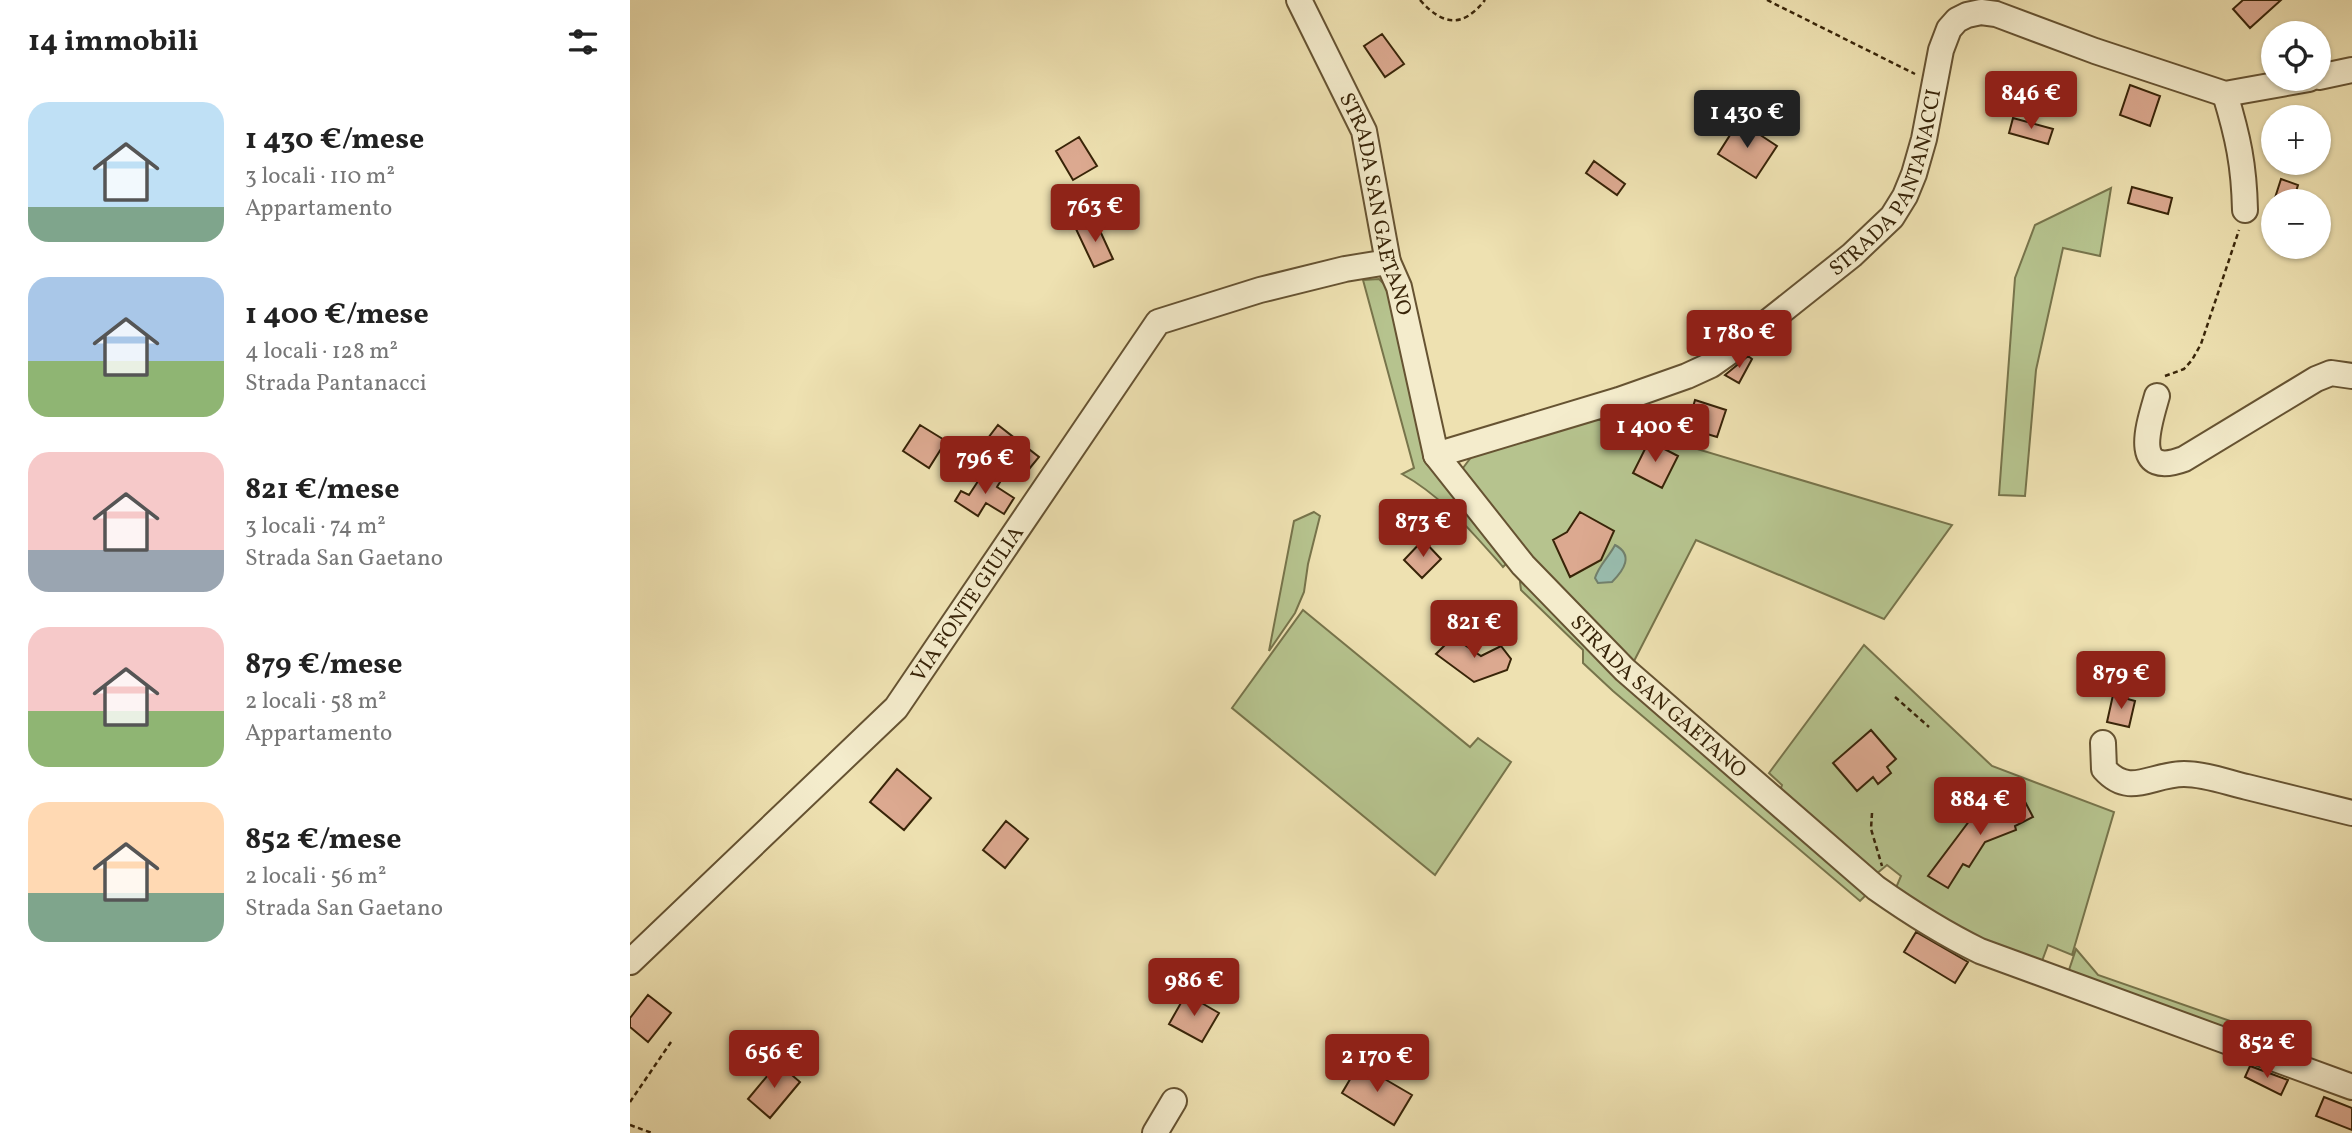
<!DOCTYPE html>
<html lang="it">
<head>
<meta charset="utf-8">
<style>
  :root { --surface:#fff; --page:#f6f6f6; --text:#222; --muted:#767676; --accent:#8f2418 }
  body { margin:0; font-family:Vollkorn,serif; background:var(--page); color:var(--text); height:100vh; display:flex; flex-direction:column; font-size:26px; white-space:nowrap }
  * { box-sizing:border-box; margin:0 }
  p { font-size:23px; color:var(--muted) }
  .icon { flex:none; width:38px; height:38px; fill:none; stroke:currentColor; stroke-width:2; stroke-linecap:round; stroke-linejoin:round }
  .map { position:relative; flex:1; overflow:hidden }
  .details { display:flex; flex-direction:column; background:var(--surface); width:630px }
  .details>* { flex:none }
  .fabs { position:absolute; left:1631px; top:21px; display:grid; gap:14px }
  .fabs a { display:grid; place-items:center; width:70px; height:70px; border-radius:50%; background:var(--surface); box-shadow:0 2px 5px #0004; font-size:35px }
  .price { position:absolute; translate:-50% -60px; padding:0 16px; border-radius:7px; background:var(--accent); color:#fff; font-size:23px; line-height:46px; filter:drop-shadow(0 2px 4px #0008) }
  .price::after { content:''; position:absolute; left:50%; top:42px; width:21px; height:16px; margin-left:-10px; background:inherit; clip-path:polygon(0 0,100% 0,50% 100%) }
  .price.active { background:#222; color:#fff }
  ul { padding:0; list-style:none }
  li { display:flex; align-items:center; gap:21px; height:175px; padding:0 28px }
  li span { display:grid; place-items:center; flex:none; width:196px; height:140px; border-radius:21px; color:#555 }
  li>.icon { margin-inline-start:auto }
  span .icon { width:84px; height:84px; fill:#fffc; stroke-width:1 }
  li b { font-size:30px }
  h2 { display:flex; justify-content:space-between; align-items:center; height:84px; padding:0 28px; font-size:30px }
  main { display:flex; flex:1; min-height:0 }
  .map>svg:first-child { display:block }
  .green { fill:#b6c38e; stroke:#77744b; stroke-width:2 }
  .water { fill:#99bdaf; stroke:#72806c; stroke-width:2 }
  .building { fill:#dca990; stroke:#382408; stroke-width:2 }
  .lines { fill:none; stroke-linecap:round; stroke-linejoin:round }
  .minor-casing { stroke:#665332; stroke-width:28 }
  .path { stroke:#382408; stroke-width:2.5; stroke-dasharray:5 3.5; stroke-linecap:butt }
  .minor { stroke:#f4eccc; stroke-width:24 }
  .labels { text-anchor:middle; stroke-width:5; stroke-linejoin:round; paint-order:stroke }
  .street-label { font-size:21px; fill:#382408; stroke:#f4eccc }
</style>
</head>
<body>
<main>
<section class="details">
<h2>14 immobili<svg class="icon" aria-label="filters" viewBox="0 0 24 24"><path d="M4 7h16M4 17h16"/><circle cx="9" cy="7" r="2"/><circle cx="15" cy="17" r="2"/></svg></h2>
<ul>
<li><span style="background:linear-gradient(#bfe0f5 75%,#7fa58c 0)"><svg class="icon" aria-label="home" viewBox="0 0 24 24"><path d="M3 11l9-7 9 7M6 9v11h12V9"/></svg></span><div><b>1 430 €/mese</b><p>3 locali · 110 m²</p><p>Appartamento</p></div></li>
<li><span style="background:linear-gradient(#a9c7e8 60%,#8fb573 0)"><svg class="icon" aria-label="home" viewBox="0 0 24 24"><path d="M3 11l9-7 9 7M6 9v11h12V9"/></svg></span><div><b>1 400 €/mese</b><p>4 locali · 128 m²</p><p>Strada Pantanacci</p></div></li>
<li><span style="background:linear-gradient(#f6c9c9 70%,#9aa5b1 0)"><svg class="icon" aria-label="home" viewBox="0 0 24 24"><path d="M3 11l9-7 9 7M6 9v11h12V9"/></svg></span><div><b>821 €/mese</b><p>3 locali · 74 m²</p><p>Strada San Gaetano</p></div></li>
<li><span style="background:linear-gradient(#f6c9c9 60%,#8fb573 0)"><svg class="icon" aria-label="home" viewBox="0 0 24 24"><path d="M3 11l9-7 9 7M6 9v11h12V9"/></svg></span><div><b>879 €/mese</b><p>2 locali · 58 m²</p><p>Appartamento</p></div></li>
<li><span style="background:linear-gradient(#ffd9b3 65%,#7fa58c 0)"><svg class="icon" aria-label="home" viewBox="0 0 24 24"><path d="M3 11l9-7 9 7M6 9v11h12V9"/></svg></span><div><b>852 €/mese</b><p>2 locali · 56 m²</p><p>Strada San Gaetano</p></div></li>
</ul>
</section>
<div class="map">
<svg width="1722" height="1133" viewBox="0 0 1722 1133">
  <rect width="100%" height="100%" fill="#eee1b1"/>
  <filter id="stains"><feTurbulence type="fractalNoise" baseFrequency=".00286" numOctaves="4"/><feColorMatrix values="0 0 0 0 .2 0 0 0 0 .09 0 0 0 0 .02 0 0 0 .5 -.17"/></filter>
  <radialGradient id="worn" r=".72"><stop offset=".6" stop-color="#630" stop-opacity="0"/><stop offset="1" stop-color="#630" stop-opacity=".3"/></radialGradient>
  <path class="green" d="M1481 188 1470 256 1433 248 1406 370 1395 496 1369 495 1385 278 1405 225Z
    M749 279 759 289 799 462 880 560 873 567C842 532 813 497 772 474L784 468 733 280Z
    M960 417 1322 525 1254 619 1066 540 1002 665 900 560 830 472 848 448Z
    M684 512 690 516 678 564 674 592 665 613 639 651 664 521Z
    M896 577 1240 891 1230 901 983 691 953 663V650L891 590 890 582Z
    M673 610 840 747 848 738 881 762 805 875 602 708Z
    M1234 645 1362 766 1484 812 1442 955 1418 945 1412 961 1330 931 1265 890 1271 876 1257 865 1245 875 1150 791 1152 785 1139 773Z
    M1446 949 1468 975 1672 1046 1679 1060 1438 973Z"/>
  <path class="water" d="M985 545C1004 555 994 570 982 582L968 583 965 578C969 565 979 557 985 545Z"/>
  <path class="building" d="M1613 0H1651L1620 28 1603 9Z
    M752 34 774 64 755 77 734 46Z
    M1500 85 1530 96 1520 126 1490 115Z
    M1383 118 1423 129 1418 144 1379 133Z
    M1109 121 1147 146 1126 178 1088 154Z
    M449 137 467 166 443 180 426 151Z
    M964 161 995 184 987 195 956 173Z
    M1651 179 1668 185 1663 201H1644Z
    M1502 187 1542 198 1538 214 1498 203Z
    M465 220 483 259 464 267 446 229Z
    M1118 356 1122 359 1109 383 1095 375Z
    M1065 400 1096 410 1087 437 1057 428Z
    M290 425 316 441 299 468 273 451Z
    M368 425 409 457 395 474 355 442Z
    M1019 441 1048 456 1032 488 1003 473Z
    M354 472 370 482 367 487 384 498 374 514 356 503 348 516 325 501 331 491 339 495Z
    M950 512 984 531 971 560 940 577 923 540 937 532Z
    M793 540 811 559 792 578 774 560Z
    M823 637 851 656 871 646 881 659 877 670 844 682 806 654Z
    M1483 695 1505 701 1499 727 1477 722Z
    M1241 730 1266 759 1257 767 1261 773 1248 784 1243 777 1227 791 1203 763Z
    M267 769 301 798 274 830 240 802Z
    M1391 794 1403 817 1385 826 1386 830 1355 842 1339 867 1333 864 1318 888 1298 876 1343 816Z
    M376 821 398 839 375 868 353 850Z
    M1286 932 1338 962 1325 983 1274 952Z
    M556 994 589 1013 572 1042 539 1024Z
    M18 995 41 1013 18 1042 0 1027V1018Z
    M148 1063 170 1082 140 1118 118 1099Z
    M729 1064 782 1095 764 1125 712 1093Z
    M1620 1066 1658 1080 1651 1095 1615 1077Z
    M1694 1097 1722 1108V1130L1686 1116Z"/>
  <g class="lines">
    <defs>
      <g id="minor">
        <path id="s1" d="M669 0 734 131 758 262 769 287 806 455 893 565 995 670 1246 888C1280 912 1313 933 1350 951L1722 1087"/>
        <path d="M1689 77 1722 70"/>
        <path d="M1595 94C1608 137 1614 165 1615 210"/>
        <path d="M1527 396C1519 424 1500 479 1554 459L1686 379 1701 373 1722 376"/>
        <path id="s2" d="M806 455 989 400 1057 376 1081 365 1105 348 1222 255 1262 217 1275 196 1284 174 1294 139 1311 50 1319 29 1327 20 1337 15 1351 12 1366 14 1465 51 1595 94 1679 79"/>
        <path d="M1473 743 1474 769C1500 798 1521 774 1554 774 1575 774 1596 782 1617 787 1652 796 1687 804 1722 813"/>
        <path id="s3" d="M0 962 266 708 528 322 630 290 715 269 758 262"/>
        <path d="M525 1133 544 1101"/>
      </g>
    </defs>
    <use href="#minor" class="minor-casing"/>
    <path class="path" d="M790 0C813 26 833 28 855 0
      M1137 0 1285 74
      M1535 376 1554 369 1562 360 1571 344 1609 230
      M1265 697 1299 727
      M1242 813 1241 829 1252 866
      M0 1102 41 1042
      M0 1125 22 1133"/>
    <use href="#minor" class="minor"/>
  </g>
  <g class="labels">
    <g class="street-label">
      <text dy="7" stroke="none"><textPath href="#s2" startOffset="551">STRADA PANTANACCI</textPath></text>
      <text dy="7" stroke="none"><textPath href="#s1" startOffset="220">STRADA SAN GAETANO</textPath></text>
      <text dy="7" stroke="none"><textPath href="#s3" startOffset="494">VIA FONTE GIULIA</textPath></text>
      <text dy="7" stroke="none"><textPath href="#s1" startOffset="808">STRADA SAN GAETANO</textPath></text>
    </g>
  </g>
  <rect width="100%" height="100%" filter="url(#stains)"/>
  <rect width="100%" height="100%" fill="url(#worn)"/>
</svg>
<div class="fabs">
<a><svg class="icon" aria-label="locate" viewBox="0 0 24 24"><circle cx="12" cy="12" r="6"/><path d="M12 2v4M12 18v4M2 12h4M18 12h4"/></svg></a>
<a>+</a>
<a>−</a>
</div>
<b class="price" style="left:1401px;top:131px">846 €</b>
<b class="price active" style="left:1117px;top:150px">1 430 €</b>
<b class="price" style="left:465px;top:244px">763 €</b>
<b class="price" style="left:1109px;top:370px">1 780 €</b>
<b class="price" style="left:1025px;top:464px">1 400 €</b>
<b class="price" style="left:355px;top:496px">796 €</b>
<b class="price" style="left:793px;top:559px">873 €</b>
<b class="price" style="left:844px;top:660px">821 €</b>
<b class="price" style="left:1491px;top:711px">879 €</b>
<b class="price" style="left:1350px;top:837px">884 €</b>
<b class="price" style="left:564px;top:1018px">986 €</b>
<b class="price" style="left:1637px;top:1080px">852 €</b>
<b class="price" style="left:144px;top:1090px">656 €</b>
<b class="price" style="left:747px;top:1094px">2 170 €</b>
</div>
</main>
</body>
</html>
